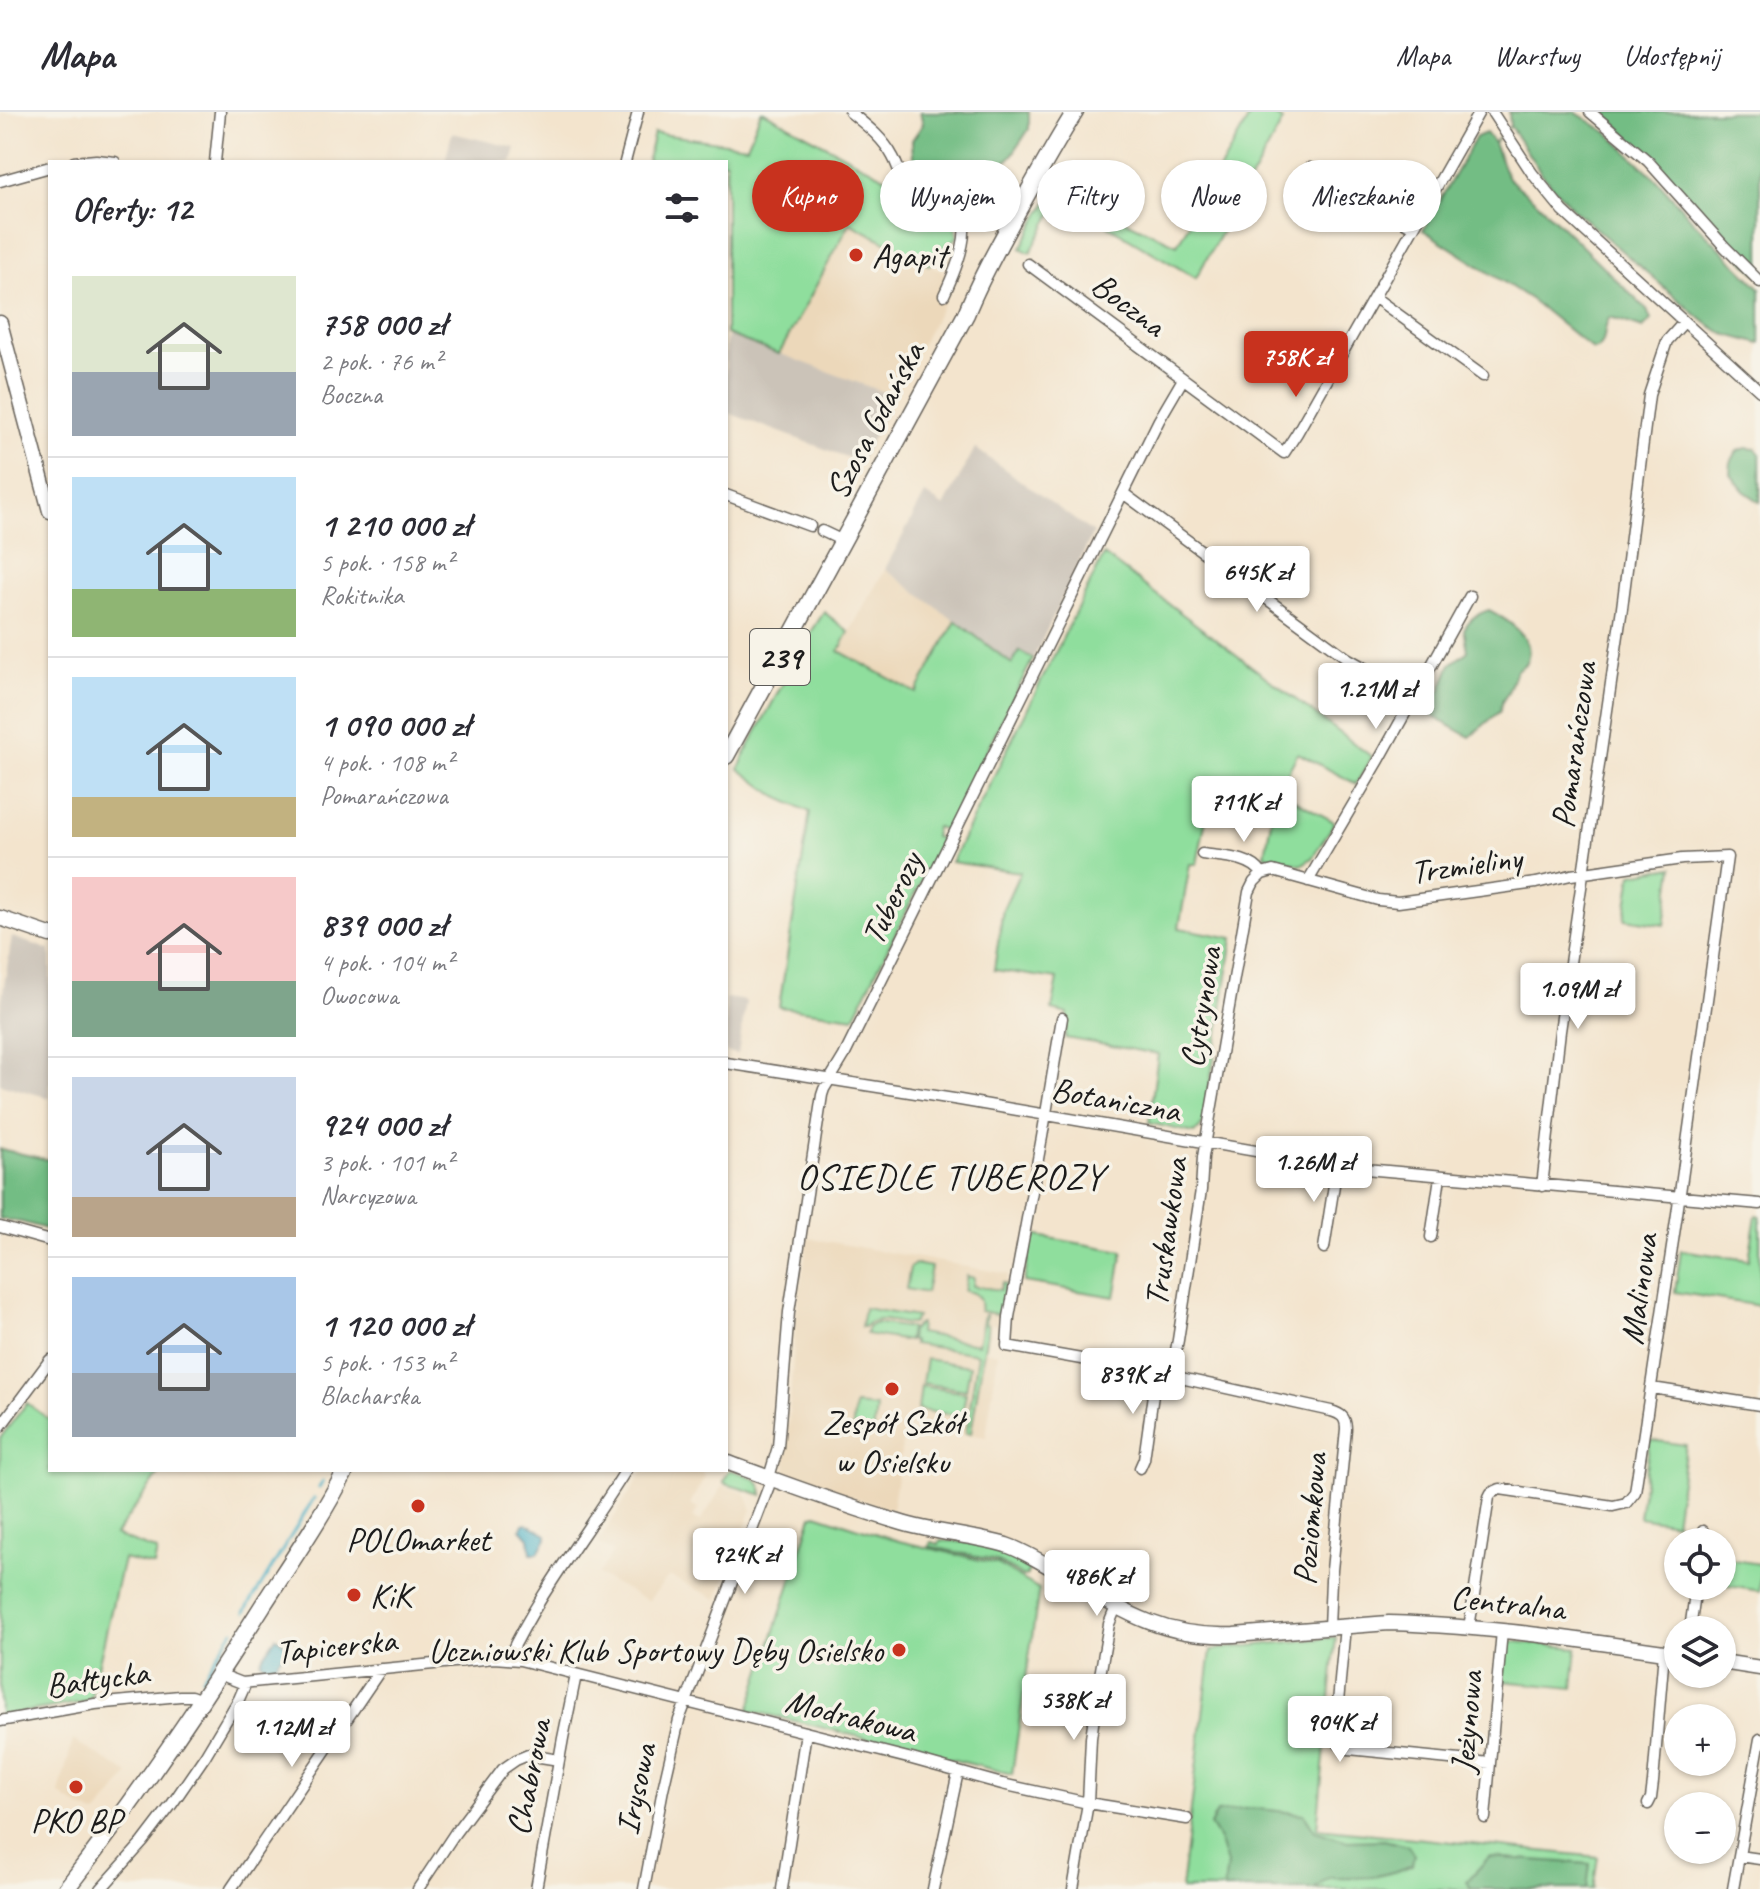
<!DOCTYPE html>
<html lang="pl">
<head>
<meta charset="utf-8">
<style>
  :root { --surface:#fff; --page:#f7f7f7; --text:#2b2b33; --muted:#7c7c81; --line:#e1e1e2; --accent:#c8321e }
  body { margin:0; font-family:Caveat,sans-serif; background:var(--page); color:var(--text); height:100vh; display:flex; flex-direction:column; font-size:30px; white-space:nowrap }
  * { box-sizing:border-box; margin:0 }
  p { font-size:26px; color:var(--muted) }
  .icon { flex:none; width:44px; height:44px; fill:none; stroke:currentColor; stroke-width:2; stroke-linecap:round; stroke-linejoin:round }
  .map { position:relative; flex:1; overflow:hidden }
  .panel { position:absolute; left:48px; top:48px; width:680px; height:1312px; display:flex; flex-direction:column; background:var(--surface); border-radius:0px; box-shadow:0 2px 6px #0004 }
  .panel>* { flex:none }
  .banner { position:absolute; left:752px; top:48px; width:760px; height:72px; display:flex; gap:16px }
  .tools { position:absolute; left:1664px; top:1416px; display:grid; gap:16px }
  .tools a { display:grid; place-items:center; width:72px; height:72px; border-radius:50%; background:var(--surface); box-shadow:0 2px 6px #0004; font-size:40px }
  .price { position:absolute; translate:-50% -68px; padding:0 18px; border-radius:8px; background:#fff; color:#222; font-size:26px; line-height:52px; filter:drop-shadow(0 2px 4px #0008) }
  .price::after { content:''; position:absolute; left:50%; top:48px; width:24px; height:18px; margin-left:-12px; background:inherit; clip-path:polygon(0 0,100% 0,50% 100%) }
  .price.current { background:var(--accent); color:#fff }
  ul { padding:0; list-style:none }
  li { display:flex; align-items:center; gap:24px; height:200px; padding:0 24px }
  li+li { border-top:2px solid var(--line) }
  li span { display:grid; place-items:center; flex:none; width:224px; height:160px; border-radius:0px; color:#555 }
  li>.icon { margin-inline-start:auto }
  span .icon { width:96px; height:96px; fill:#fffc; stroke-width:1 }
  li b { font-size:34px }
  h2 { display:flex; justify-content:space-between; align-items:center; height:96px; padding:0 24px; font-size:34px }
  .tag { padding:0 28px; border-radius:36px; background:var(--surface); box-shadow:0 2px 6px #0004; font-size:28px; line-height:72px }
  .tag.current { background:var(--accent); color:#fff }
  header { display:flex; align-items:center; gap:48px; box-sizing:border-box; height:112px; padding:0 40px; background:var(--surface); border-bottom:2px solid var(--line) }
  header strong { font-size:38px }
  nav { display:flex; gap:44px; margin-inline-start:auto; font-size:28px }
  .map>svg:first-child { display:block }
  .built { fill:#ecd8ba }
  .industrial { fill:#cbc3b8 }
  .green { fill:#8fde9d; stroke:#567d5c; stroke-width:2 }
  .forest { fill:#73bd84; stroke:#486c50; stroke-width:2 }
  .water { fill:#45aec4; stroke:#306570; stroke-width:2 }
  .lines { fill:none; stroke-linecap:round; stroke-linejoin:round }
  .stream { stroke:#45aec4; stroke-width:3 }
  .street-casing { stroke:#67625a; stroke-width:13 }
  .secondary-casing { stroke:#67625a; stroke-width:17 }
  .primary-casing { stroke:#67625a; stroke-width:19 }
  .street { stroke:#fff; stroke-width:10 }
  .secondary { stroke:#fff; stroke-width:14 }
  .primary { stroke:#fff; stroke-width:16 }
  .poi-dot { fill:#c8321e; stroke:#f7f3e8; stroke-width:3 }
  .labels { text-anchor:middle; stroke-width:7; stroke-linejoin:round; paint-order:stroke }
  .shield { fill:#f7f3e8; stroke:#5e5c59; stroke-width:2 }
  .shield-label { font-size:32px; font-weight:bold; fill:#1c1c1c }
  .poi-label { font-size:34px; fill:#1c1c1c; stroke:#f7f3e8 }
  .street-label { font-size:34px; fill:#1c1c1c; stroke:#f7f3e8 }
  .neighbourhood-label { font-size:36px; letter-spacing:2px; fill:#1c1c1c; stroke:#f7f3e8 }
</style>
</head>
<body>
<header>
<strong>Mapa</strong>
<nav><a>Mapa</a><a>Warstwy</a><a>Udostępnij</a></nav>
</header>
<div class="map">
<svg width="1760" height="1777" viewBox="0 0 1760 1777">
  <rect width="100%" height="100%" fill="#f7f3e8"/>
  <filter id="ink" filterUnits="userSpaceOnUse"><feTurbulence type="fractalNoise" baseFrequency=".0125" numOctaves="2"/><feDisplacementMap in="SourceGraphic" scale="16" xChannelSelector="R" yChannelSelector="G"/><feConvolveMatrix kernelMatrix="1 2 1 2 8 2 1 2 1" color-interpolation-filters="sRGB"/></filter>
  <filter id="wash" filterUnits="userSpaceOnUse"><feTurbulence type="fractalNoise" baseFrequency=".006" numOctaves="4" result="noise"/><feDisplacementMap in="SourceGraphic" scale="32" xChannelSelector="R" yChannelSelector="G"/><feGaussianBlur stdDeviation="1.8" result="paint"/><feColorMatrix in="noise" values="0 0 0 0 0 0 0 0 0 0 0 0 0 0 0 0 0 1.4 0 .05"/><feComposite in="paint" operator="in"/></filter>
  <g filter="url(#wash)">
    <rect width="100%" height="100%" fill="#f3e4cd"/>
    <path class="built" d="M850 110 956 167 894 284 779 242Z
      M885 457 956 509 917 582 839 539Z
      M808 1126 1008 1162 999 1213 991 1212 985 1239 998 1242 986 1325 905 1313 892 1398 785 1362 796 1204Z
      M644 1358H699L705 1364 690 1392 698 1396 693 1406 701 1409 723 1374 745 1381 752 1397 717 1487 669 1464 648 1489 598 1463 613 1440 598 1431Z
      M73 1628 129 1662 96 1703 67 1688 59 1681Z"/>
    <path class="industrial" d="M452 21 516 36 512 50H445Z
      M729 223 894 284 860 350 726 300V232Z
      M975 336 1093 421 1033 547 1019 540 1013 552 885 457 925 382 944 395Z
      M12 825 50 838V986L0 972V898Z
      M726 886 746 889 738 942 726 940Z"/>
    <path class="green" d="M761 0H764L896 71 953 105 958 125 948 132 929 153 850 111 779 242 726 222V50H647L654 21 747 34Z
      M1252 0H1267L1283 9 1196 166 1071 92 1078 81 1122 107 1177 133Z
      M1052 81 1061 86 1030 141 1021 136Z
      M1104 443 1372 645 1356 672 1298 641 1278 679 1335 710 1312 746 1301 753 1265 743 1273 697 1210 686 1197 752H1190L1179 816 1233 826 1204 1009 1200 1016 1194 1021 1149 1011 1158 942 1065 926 1068 902 1052 898 1058 867 994 858 1003 797 1020 760 951 750Z
      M824 500 849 520 839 539 916 581 956 509 1012 552 1019 539 1033 547 946 718 936 715 934 725 942 727 854 905 779 895 810 700 777 685 739 657 746 640 805 530Z
      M1673 755 1665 813 1625 807 1632 762Z
      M1756 1103 1760 1104V1194L1675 1180 1681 1138 1749 1148Z
      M1032 1123 1123 1139 1115 1185 1024 1170Z
      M915 1152 931 1155 926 1181 906 1177 910 1156Z
      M967 1164 974 1166 973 1174 1000 1178 1002 1171 1006 1172 1001 1203 980 1199C982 1186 977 1180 964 1179Z
      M864 1196 917 1205 912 1212C895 1212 877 1201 864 1215H861Z
      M984 1203H986L985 1212 988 1213 971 1321H966L978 1242 913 1232V1229H910L911 1219 918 1212H920L919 1221 978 1232Z
      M877 1211 910 1216 908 1229 866 1222C867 1215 870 1213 877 1211Z
      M926 1247 970 1254 966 1278 922 1271Z
      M921 1274 966 1281 962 1304 918 1298Z
      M27 1291 50 1308V1358H162L115 1423 157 1439 154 1454 123 1447 90 1589 0 1604V1326Z
      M855 1293 876 1295 873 1324 852 1321Z
      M1650 1328 1686 1333 1675 1411 1639 1405Z
      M730 1358C746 1363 762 1364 763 1383L726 1372 723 1369Z
      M816 1402 899 1429 997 1452 1039 1477 1012 1662 749 1598 812 1404Z
      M940 1429C971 1428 997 1435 1025 1448L1024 1455 1029 1458 1026 1464H1023L996 1449 929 1434 931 1430 939 1432Z
      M1722 1446 1760 1452V1479L1722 1473Z
      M1336 1525 1317 1716 1598 1745 1593 1777H1181L1211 1538Z
      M1510 1529 1577 1536 1573 1576 1502 1569 1506 1534Z"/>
    <path class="forest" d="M920 0H1029V17L1012 43 980 76 965 75 950 60 931 57 913 45 912 28 923 12Z
      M1509 0H1575L1608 21 1658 69 1692 108 1760 176V232L1724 222 1702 208 1573 97 1541 61 1510 14 1494 31 1508 66 1537 90 1647 198 1651 208 1643 216 1610 205C1601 216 1609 235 1593 238L1533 189 1423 118 1476 25 1486 21 1494 31 1510 14Z
      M1603 0H1760V165L1724 129 1660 55Z
      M1746 336 1756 337 1760 342V390L1744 379 1730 362 1731 350 1737 339Z
      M1489 498C1506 507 1538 526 1526 550 1523 556 1521 553 1517 558 1512 565 1511 575 1507 582 1503 589 1500 590 1500 599L1470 625 1418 596 1440 579 1451 552 1468 539 1464 517C1470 506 1477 502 1489 498Z
      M0 1037 50 1048V1118L21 1110 0 1107Z
      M1251 1696 1304 1702 1315 1719 1347 1729 1384 1728 1408 1734 1414 1743 1412 1753C1385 1766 1359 1766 1330 1765L1314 1777H1224L1227 1752 1219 1727 1210 1713 1217 1700Z
      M1489 1745 1590 1752 1587 1777H1471L1467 1769Z"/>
    <path class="water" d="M526 1411 547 1423V1427L538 1441H531L529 1426 521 1417 523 1412Z
      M276 1525 288 1534 272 1557 260 1549Z"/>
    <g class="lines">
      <path class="stream" d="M319 1376 323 1369
        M245 1500 314 1386
        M202 1566 233 1519"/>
    </g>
  </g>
  <g filter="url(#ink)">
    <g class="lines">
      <defs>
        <path id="street" d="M850 0C866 13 883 26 893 45 897 52 899 61 904 67 912 78 928 85 941 91 948 95 956 98 961 105 972 122 952 166 944 183
          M1492 0 1532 61 1563 99 1760 279
          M1590 0 1648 49 1725 135 1760 170
          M74 50 96 48 115 50
          M215 50 220 0
          M625 50 638 0
          M1310 56 1413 115
          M0 69 50 55
          M1028 152 1284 341 1297 321 1479 0
          M1374 185 1483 264
          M1123 381 1347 546 1415 584
          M726 383 810 414
          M822 419 843 429
          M1202 742C1221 745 1251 744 1262 762
          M1308 769 1378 650 1470 484
          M1062 906 1042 1025 1009 1205 1007 1234 1149 1259 1331 1299C1341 1302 1346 1305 1346 1317L1331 1468 1329 1515
          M726 951 960 988 1354 1056 1760 1092
          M1542 1074 1560 919 1622 496 1649 283 1667 229 1684 210
          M0 1115 50 1129
          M1431 1125 1440 1065
          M1324 1136 1337 1054
          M1171 1264 1178 1228 1201 1078 1203 1045 1249 780 1254 770 1262 762 1273 759 1378 788 1398 790 1536 771 1571 763 1682 747 1727 745 1677 1102 1635 1380 1626 1391 1613 1394 1500 1377 1491 1381 1489 1385 1469 1516
          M1652 1276 1760 1293
          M0 1315 50 1248
          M1140 1356 1144 1347 1156 1261
          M769 1365 778 1335 789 1200 822 983 824 977 844 944 1159 308 1183 267
          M1702 1430 1703 1419
          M1345 1514 1335 1623 1339 1632 1349 1637 1490 1651
          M1690 1518 1696 1474
          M508 1547C540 1479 587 1421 626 1358
          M219 1562 242 1571 494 1546 520 1548 912 1647 1002 1672 1088 1691 1187 1707
          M0 1609 95 1592 180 1584H191L202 1588
          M1648 1692 1651 1686 1653 1670 1664 1540
          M1485 1706 1502 1519
          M1739 1744 1760 1747
          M101 1777 143 1730 172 1692 205 1644 239 1587 246 1571
          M231 1777 381 1557
          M418 1777 455 1721 503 1657 516 1648 528 1643 559 1648
          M536 1777 563 1626 576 1563
          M644 1777 663 1677 679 1608 772 1366
          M782 1777 806 1620
          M933 1777 958 1660
          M1073 1777 1088 1691 1091 1626 1099 1569 1109 1512 1116 1495
          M1733 1777 1760 1627"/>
        <path id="secondary" d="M0 211 50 399
          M0 806 50 823
          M726 1350C783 1371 841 1393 899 1410 934 1421 971 1423 1006 1433 1027 1440 1046 1453 1065 1464 1124 1500 1162 1526 1234 1523L1389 1511C1486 1514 1582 1528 1678 1542
          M1722 1550 1760 1556"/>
        <path id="primary" d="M726 644 966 202C980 167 998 135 1016 102 1035 68 1054 33 1075 0
          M66 1777C137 1686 202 1590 263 1493 292 1448 322 1405 346 1358"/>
      </defs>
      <use href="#street" class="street-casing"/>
      <use href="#secondary" class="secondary-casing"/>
      <use href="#primary" class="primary-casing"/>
      <use href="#street" class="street"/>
      <use href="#secondary" class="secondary"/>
      <use href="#primary" class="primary"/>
    </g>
  </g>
  <g class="poi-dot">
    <circle cx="856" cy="143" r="8"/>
    <circle cx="892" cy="1277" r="8"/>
    <circle cx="418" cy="1394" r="8"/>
    <circle cx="354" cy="1483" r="8"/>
    <circle cx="899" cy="1538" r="8"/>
    <circle cx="76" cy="1675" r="8"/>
  </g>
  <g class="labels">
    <rect class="shield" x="750" y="517" width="60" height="56" rx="6"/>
    <g class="shield-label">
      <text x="780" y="556">239</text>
    </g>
    <g class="poi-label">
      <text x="872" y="155" text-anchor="start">Agapit</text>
      <text x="892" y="1322">Zespół Szkół<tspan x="892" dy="39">w Osielsku</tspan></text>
      <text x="418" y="1439">POLOmarket</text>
      <text x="370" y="1495" text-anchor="start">KiK</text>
      <text x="883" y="1550" text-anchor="end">Uczniowski Klub Sportowy Dęby Osielsko</text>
      <text x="76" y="1720">PKO BP</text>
    </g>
    <g class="street-label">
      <text transform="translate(1129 192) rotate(37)" y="12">Boczna</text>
      <text transform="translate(874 308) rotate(-62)" y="12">Szosa Gdańska</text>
      <text transform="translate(1573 633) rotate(-82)" y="12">Pomarańczowa</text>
      <text transform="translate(1466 752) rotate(-8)" y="12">Trzmieliny</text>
      <text transform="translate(891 786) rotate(-64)" y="12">Tuberozy</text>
      <text transform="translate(1200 895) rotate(-81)" y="12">Cytrynowa</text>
      <text transform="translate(1116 987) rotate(10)" y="12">Botaniczna</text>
      <text transform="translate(1165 1120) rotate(-82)" y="12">Truskawkowa</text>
      <text transform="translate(1638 1177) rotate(-82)" y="12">Malinowa</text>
      <text transform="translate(1309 1407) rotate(-85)" y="12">Poziomkowa</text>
      <text transform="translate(1508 1490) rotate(6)" y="12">Centralna</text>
      <text transform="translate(336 1533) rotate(-6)" y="12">Tapicerska</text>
      <text transform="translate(97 1566) rotate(-8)" y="12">Bałtycka</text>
      <text transform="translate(851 1603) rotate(14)" y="12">Modrakowa</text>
      <text transform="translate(1466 1610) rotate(-85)" y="12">Jeżynowa</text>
      <text transform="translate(528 1665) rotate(-79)" y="12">Chabrowa</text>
      <text transform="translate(635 1677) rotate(-78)" y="12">Irysowa</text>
    </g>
    <g class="neighbourhood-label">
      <text x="951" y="1077">OSIEDLE TUBEROZY</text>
    </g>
  </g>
</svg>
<div class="tools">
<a><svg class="icon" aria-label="locate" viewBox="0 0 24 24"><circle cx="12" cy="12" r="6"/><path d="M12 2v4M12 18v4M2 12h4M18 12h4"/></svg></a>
<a><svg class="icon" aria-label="layers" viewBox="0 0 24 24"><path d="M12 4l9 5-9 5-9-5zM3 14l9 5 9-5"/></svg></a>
<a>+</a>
<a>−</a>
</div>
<b class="price current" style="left:1296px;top:287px">758K zł</b>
<b class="price" style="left:1257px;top:502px">645K zł</b>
<b class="price" style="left:1376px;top:619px">1.21M zł</b>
<b class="price" style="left:1244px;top:732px">711K zł</b>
<b class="price" style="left:1578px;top:919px">1.09M zł</b>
<b class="price" style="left:1314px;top:1092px">1.26M zł</b>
<b class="price" style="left:1133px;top:1304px">839K zł</b>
<b class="price" style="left:745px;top:1484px">924K zł</b>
<b class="price" style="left:1097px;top:1506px">486K zł</b>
<b class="price" style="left:1074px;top:1630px">538K zł</b>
<b class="price" style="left:1340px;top:1652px">904K zł</b>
<b class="price" style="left:292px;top:1657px">1.12M zł</b>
<div class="banner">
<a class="tag current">Kupno</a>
<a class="tag">Wynajem</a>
<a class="tag">Filtry</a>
<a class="tag">Nowe</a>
<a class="tag">Mieszkanie</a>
</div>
<section class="panel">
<h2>Oferty: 12<svg class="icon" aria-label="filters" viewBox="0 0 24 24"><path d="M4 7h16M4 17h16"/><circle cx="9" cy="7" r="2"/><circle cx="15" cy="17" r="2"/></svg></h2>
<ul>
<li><span style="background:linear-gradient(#dfe7d0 60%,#9aa5b1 0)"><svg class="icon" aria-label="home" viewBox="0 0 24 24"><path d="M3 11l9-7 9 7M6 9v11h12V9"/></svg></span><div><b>758 000 zł</b><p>2 pok. · 76 m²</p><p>Boczna</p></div></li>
<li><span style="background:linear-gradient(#bfe0f5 70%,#8fb573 0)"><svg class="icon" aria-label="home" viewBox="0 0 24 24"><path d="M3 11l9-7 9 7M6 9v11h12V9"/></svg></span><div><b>1 210 000 zł</b><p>5 pok. · 158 m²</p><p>Rokitnika</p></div></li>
<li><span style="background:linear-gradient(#bfe0f5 75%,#c2b280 0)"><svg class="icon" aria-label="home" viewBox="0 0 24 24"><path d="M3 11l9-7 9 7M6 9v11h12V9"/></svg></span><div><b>1 090 000 zł</b><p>4 pok. · 108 m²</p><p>Pomarańczowa</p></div></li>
<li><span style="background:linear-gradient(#f6c9c9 65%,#7fa58c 0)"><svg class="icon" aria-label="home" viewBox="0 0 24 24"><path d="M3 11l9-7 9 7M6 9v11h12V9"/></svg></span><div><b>839 000 zł</b><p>4 pok. · 104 m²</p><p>Owocowa</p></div></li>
<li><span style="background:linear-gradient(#c9d6e8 75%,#b9a48a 0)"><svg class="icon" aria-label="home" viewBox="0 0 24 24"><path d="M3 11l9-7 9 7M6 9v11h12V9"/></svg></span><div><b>924 000 zł</b><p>3 pok. · 101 m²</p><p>Narcyzowa</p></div></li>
<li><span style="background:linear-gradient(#a9c7e8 60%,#9aa5b1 0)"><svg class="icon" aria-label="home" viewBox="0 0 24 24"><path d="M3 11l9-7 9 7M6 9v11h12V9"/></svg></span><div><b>1 120 000 zł</b><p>5 pok. · 153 m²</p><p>Blacharska</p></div></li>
</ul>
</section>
</div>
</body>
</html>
